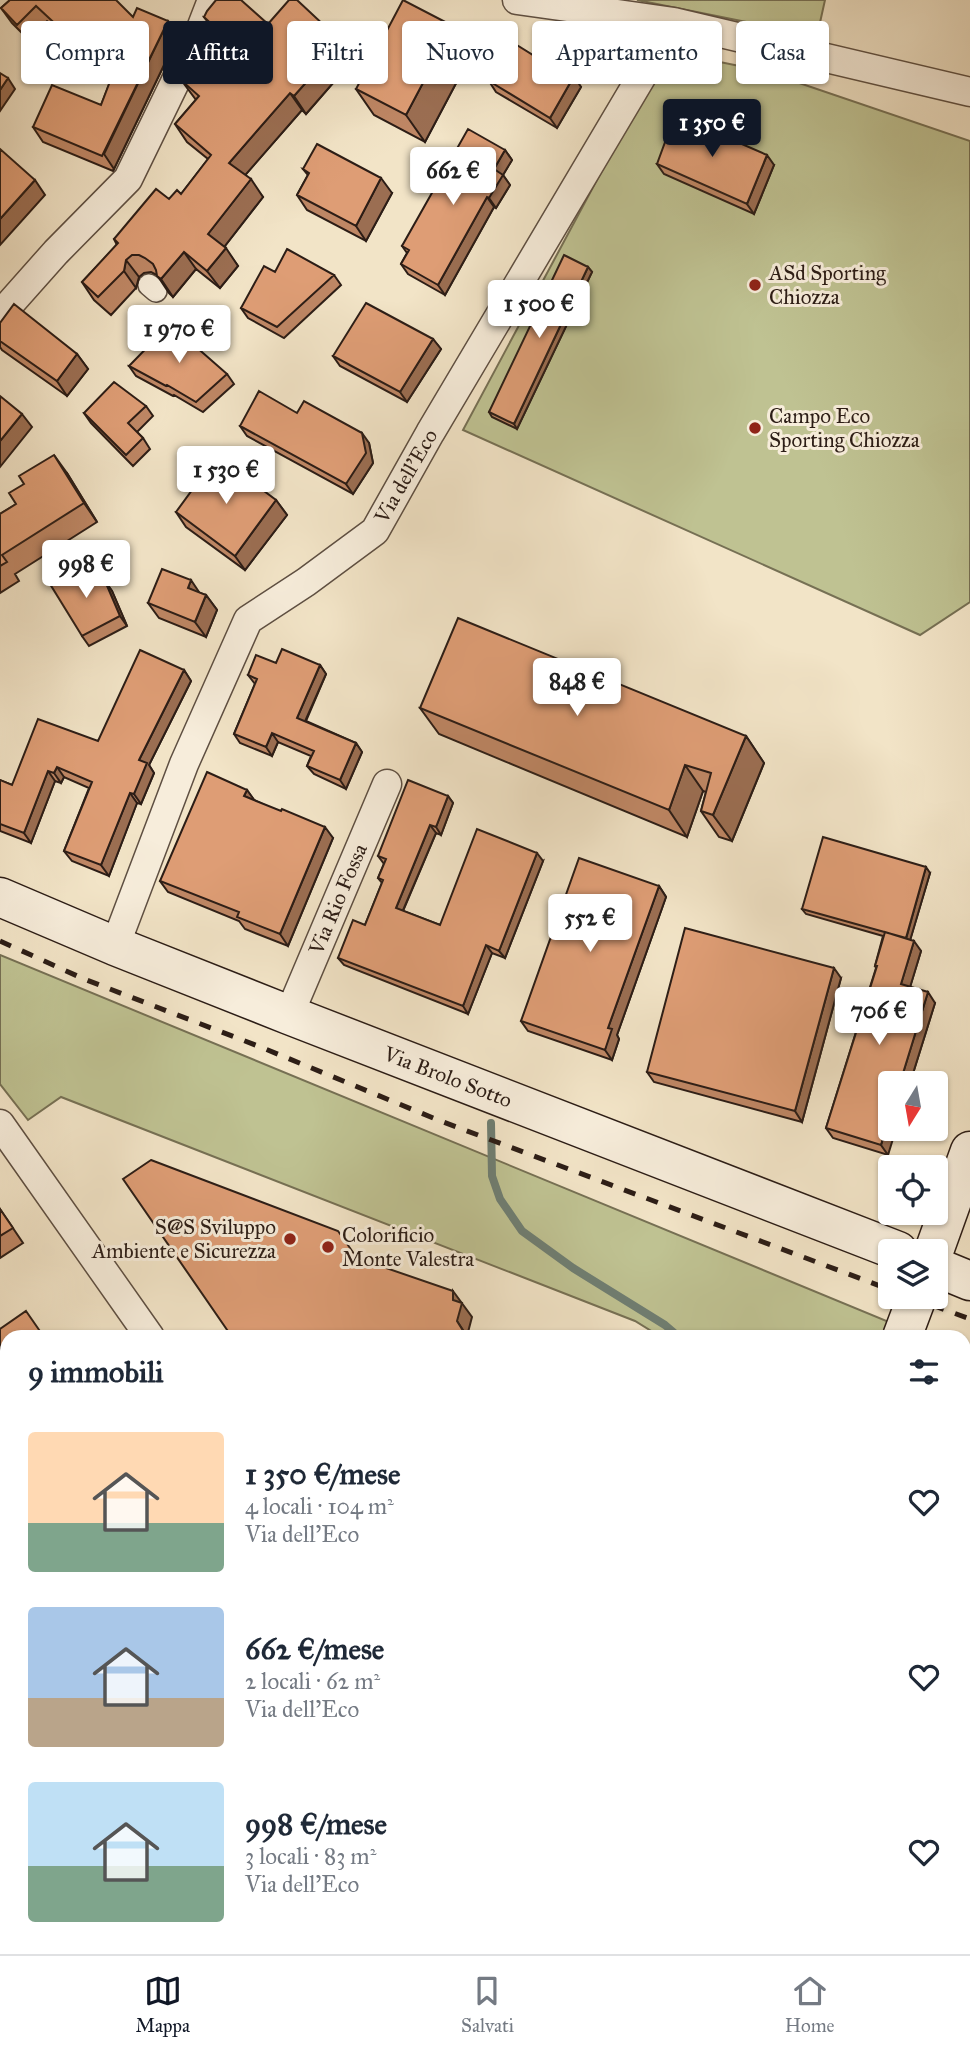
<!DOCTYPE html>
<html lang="it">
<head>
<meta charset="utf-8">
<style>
  :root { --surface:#fff; --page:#f6f6f7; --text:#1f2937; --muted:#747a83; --line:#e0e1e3; --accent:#111827 }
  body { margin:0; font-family:"IM FELL Great Primer",serif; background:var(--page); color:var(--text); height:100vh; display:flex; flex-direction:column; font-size:26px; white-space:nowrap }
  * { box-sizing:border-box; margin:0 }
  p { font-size:23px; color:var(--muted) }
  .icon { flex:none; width:38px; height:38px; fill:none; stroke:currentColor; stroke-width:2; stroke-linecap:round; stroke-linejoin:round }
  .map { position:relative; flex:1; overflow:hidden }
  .panel { position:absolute; left:0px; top:1330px; width:971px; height:625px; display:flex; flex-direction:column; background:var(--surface); border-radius:21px 21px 0 0; box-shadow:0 2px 5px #0004 }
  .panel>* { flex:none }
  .guide { position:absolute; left:21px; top:21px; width:929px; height:63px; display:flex; gap:14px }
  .needle { width:46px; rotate:191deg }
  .tools { position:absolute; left:878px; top:1071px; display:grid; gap:14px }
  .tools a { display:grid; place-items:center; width:70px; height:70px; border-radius:7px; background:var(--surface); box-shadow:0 2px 5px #0004; font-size:35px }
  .price { position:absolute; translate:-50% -60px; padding:0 16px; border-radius:7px; background:#fff; color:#222; font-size:23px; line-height:46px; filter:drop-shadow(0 2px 4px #0008) }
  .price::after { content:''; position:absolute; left:50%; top:42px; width:21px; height:16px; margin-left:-10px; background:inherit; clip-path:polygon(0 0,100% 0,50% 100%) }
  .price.current { background:var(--accent); color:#fff }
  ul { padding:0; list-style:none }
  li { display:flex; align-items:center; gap:21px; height:175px; padding:0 28px }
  li span { display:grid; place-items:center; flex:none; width:196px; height:140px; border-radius:7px; color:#555 }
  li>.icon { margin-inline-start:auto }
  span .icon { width:84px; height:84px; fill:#fffc; stroke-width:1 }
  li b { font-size:30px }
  h2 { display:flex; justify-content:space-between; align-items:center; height:84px; padding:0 28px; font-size:30px }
  .tag { padding:0 24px; border-radius:7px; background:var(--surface); box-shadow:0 2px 5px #0004; font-size:24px; line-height:63px }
  .tag.current { background:var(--accent); color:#fff }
  .menu { display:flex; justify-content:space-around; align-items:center; height:98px; border-top:2px solid var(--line); background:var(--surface); font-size:19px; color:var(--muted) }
  .menu a { display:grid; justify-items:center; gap:4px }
  .menu .current { color:var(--accent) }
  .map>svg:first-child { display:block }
  .green { fill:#bfc292; stroke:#767054; stroke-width:2 }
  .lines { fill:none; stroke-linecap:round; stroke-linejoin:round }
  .stream { stroke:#6f7e72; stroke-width:8 }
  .pedestrian-casing { stroke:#5e4f42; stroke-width:24 }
  .minor-casing { stroke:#5e4f42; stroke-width:31 }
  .secondary-casing { stroke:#2c1d16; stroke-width:41 }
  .pedestrian { stroke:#f7eddb; stroke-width:21 }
  .minor { stroke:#f7eddb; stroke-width:28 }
  .secondary { stroke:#f7eddb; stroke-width:38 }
  .rail { stroke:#2c1d16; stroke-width:5; stroke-dasharray:12 12; stroke-linecap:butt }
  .secondary-bridge-casing { stroke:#2c1d16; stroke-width:41; stroke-linecap:butt }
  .secondary-bridge { stroke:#f7eddb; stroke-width:38 }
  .wall { fill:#bf8765; stroke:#2c1d16; stroke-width:2 }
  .shaded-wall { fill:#9b6e52; stroke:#2c1d16; stroke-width:2 }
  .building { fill:#de9d75; stroke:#2c1d16; stroke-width:2 }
  .poi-dot { fill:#8f2418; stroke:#f7eddb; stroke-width:2.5 }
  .labels { text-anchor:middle; stroke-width:6; stroke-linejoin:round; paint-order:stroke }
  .poi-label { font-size:21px; fill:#2c1d16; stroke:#f7eddb; text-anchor:start }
  .street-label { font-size:21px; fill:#2c1d16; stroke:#f7eddb }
</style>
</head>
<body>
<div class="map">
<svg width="970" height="1954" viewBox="0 0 970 1954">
  <rect width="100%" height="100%" fill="#f2e4c7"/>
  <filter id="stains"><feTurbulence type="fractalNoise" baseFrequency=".00286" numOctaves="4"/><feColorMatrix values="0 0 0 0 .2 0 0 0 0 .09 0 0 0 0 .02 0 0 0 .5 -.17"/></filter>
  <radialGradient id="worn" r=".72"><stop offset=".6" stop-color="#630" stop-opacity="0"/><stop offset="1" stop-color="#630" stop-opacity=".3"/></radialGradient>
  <path class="green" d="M637 0H825L817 36Z
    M666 51 764 71 970 141V602L920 635 463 430Z
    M0 955 889 1322 883 1337H661L635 1321 61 1097 28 1120 0 1084Z"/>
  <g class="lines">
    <path class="stream" d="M491 1123 492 1176 500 1199 522 1231 573 1268 665 1325 679 1337
      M619 1954 620 1948"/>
    <defs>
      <path id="pedestrian" d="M149 285 156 291"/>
      <path id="minor" d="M517 0 674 22 970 92
        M0 315 56 252 128 179 200 31 212 0
        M115 946 184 764 248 620 306 582 375 531 430 433 674 22
        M289 1015 387 784
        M0 1124 150 1337
        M0 1631 7 1625
        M558 1948 561 1952"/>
      <path id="secondary" d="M0 897 115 946 289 1015 898 1251
        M934 1251 970 1151
        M936 1267 970 1281
        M664 1954 667 1948"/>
    </defs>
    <use href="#pedestrian" class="pedestrian-casing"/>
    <use href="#minor" class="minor-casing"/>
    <use href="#secondary" class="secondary-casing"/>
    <use href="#pedestrian" class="pedestrian"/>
    <use href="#minor" class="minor"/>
    <use href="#secondary" class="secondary"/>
    <path class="rail" d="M0 941 84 979 258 1046 438 1120 891 1290
      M910 1297 970 1319"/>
    <defs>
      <path id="secondary-bridge" d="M902 1337 917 1297"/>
    </defs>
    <use href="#secondary-bridge" class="secondary-bridge-casing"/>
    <use href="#secondary-bridge" class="secondary-bridge"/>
  </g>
  <path class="wall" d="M10 0 133 17 178 36 113 171 43 142 33 127 101 105 117 64 75 46 47 21 28 39 12 23 1 8Z
    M204 17 268 24 354 59 306 114 302 110 245 175 263 197 224 247 238 266 220 288 196 269 173 297 169 293 157 275 151 272 144 273 139 277 136 288 111 315 94 300 82 282 117 245 114 239 169 199 181 194 208 159 187 142 175 124 196 100 182 81 219 37Z
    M472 53 425 142 374 115 356 89Z
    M533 55 567 72 581 87 557 128 496 92 489 81Z
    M505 150 512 160 503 175 510 185 496 208 494 207 445 295 408 274 401 264 407 253 402 246Z
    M657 164 774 165 754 214 664 174Z
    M303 169 392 193 366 241 307 210 297 195 308 175Z
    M588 267 592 272 517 429 492 417 489 412Z
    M275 272 334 275 341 285 284 338 248 318 241 308Z
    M0 323 77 354 88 369 67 396 2 350 0 347Z
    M433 339 441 349 407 402 340 366 333 356Z
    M129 366 227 374 234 384 203 412 174 395 173 396 136 376Z
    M146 406 153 416 137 432 143 438 150 449 133 466 91 423 84 413Z
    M297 413 369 443 373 463 353 494 247 436 240 426Z
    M67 473 97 522 15 574 19 581 0 593V514Z
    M276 500 287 515 245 570 186 527 176 512Z
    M90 576 100 583 105 581 112 591 127 626 89 646 82 636Z
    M200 593 206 595 217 610 206 637 159 618 148 603Z
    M276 663 320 665 326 674 306 721 356 743 362 752 346 789 314 774 307 766 311 756 278 742 272 756 240 743 234 734 255 684 248 675Z
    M184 670 191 681 149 765 154 773 141 804 137 803 109 876 72 861 64 851 89 788 64 777 61 783 55 781 31 843 0 831V780L12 785 98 741Z
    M420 708 746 736 764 763 732 841 719 837 701 811 706 792 703 791 687 837 439 734Z
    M247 790 254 800 333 838 288 946 245 929 239 921 168 892 160 881Z
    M448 796 453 803 441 835 436 833 403 911 440 925 543 861 505 958 492 953 468 1014 344 965 338 958 365 925 382 883 378 878 384 864 378 856Z
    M930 873 910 940 921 951 910 987 935 1003 910 1083H891L888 1155 833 1138 826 1128 876 968 875 966 883 936 806 914 802 909Z
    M659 886 666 897 617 1035 619 1039 612 1060 528 1031 521 1021Z
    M841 978 802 1122 654 1082 647 1072Z
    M0 1209 23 1243 0 1258Z
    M0 1329 7 1337V1506L0 1511Z
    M83 1948H224L228 1954H88Z"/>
  <path class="shaded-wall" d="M168 21 178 36 114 169 104 154Z
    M453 26 472 53 425 142 406 115Z
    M342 42 354 59 306 114 294 96Z
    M560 62 567 72 557 66Z
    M574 76 581 87 557 128 550 118Z
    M8 78 15 89 0 111V90Z
    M290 93 302 110 241 180 229 163Z
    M505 150 512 160 503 175 510 185 496 208 489 198 494 169Z
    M767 155 774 165 754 214 747 204Z
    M381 178 392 193 366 241 356 226Z
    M251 179 263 197 221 251 208 234Z
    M35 180 45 195 0 245V219Z
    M487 197 494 207 445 295 438 285Z
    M226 248 238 266 220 288 207 271Z
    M184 252 196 269 173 297 161 279Z
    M126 260 139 277 136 288 124 271Z
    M588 267 592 272 517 429 514 424Z
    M433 339 441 349 407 402 400 392Z
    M77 354 88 369 67 396 57 381Z
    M22 414 32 427 0 467V441Z
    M362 433 369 443 373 463 353 494 346 484Z
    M54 455 67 473 97 522 84 503Z
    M276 500 287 515 245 570 235 556Z
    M191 580 201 595 188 588Z
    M105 581 112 591 127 626 120 616Z
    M206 595 217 610 206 637 195 622Z
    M320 665 326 674 303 726 297 718Z
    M184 670 191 681 149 765 154 773 141 804 134 794 139 760Z
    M272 733 278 742 272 756 266 747Z
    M746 736 764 763 732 841 713 815Z
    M356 743 362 752 346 789 340 780Z
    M685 765 703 791 687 837 669 810Z
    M57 767 64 777 61 783 54 773Z
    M48 771 55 781 31 843 24 833Z
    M247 790 255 801 244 796Z
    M130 793 137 803 109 876 101 865Z
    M448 796 453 803 441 835 436 827Z
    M430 825 436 833 401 915 396 908Z
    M325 827 333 838 288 946 280 934Z
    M537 853 543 861 505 958 499 951Z
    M926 867 930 873 909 944 906 939Z
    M659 886 666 897 617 1035 619 1039 612 1060 605 1050 608 1028Z
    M914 941 921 951 908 994 901 984Z
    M486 945 492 953 468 1014 463 1006Z
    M834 968 841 978 802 1122 795 1111Z
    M928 992 935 1003 910 1083H900Z
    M891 1112V1129H896L888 1155 881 1145Z
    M453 1291 472 1317 467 1336 457 1321 453 1300Z"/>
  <path class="building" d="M10 0H116L133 17 137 8 168 21 102 156 33 127 52 85 101 105 120 55 64 32 36 6 17 25 1 8Z
    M216 0H241L268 24 289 0H297L342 42 294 96 290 93 229 163 251 179 208 234 226 248 207 271 184 252 161 279 157 276 156 270 153 264 145 258 139 255H132L126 260 124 271 98 297 82 282 118 243 114 239 156 189 169 199 177 190 181 194 211 155 175 124 199 96 182 81 222 34 204 17 207 11Z
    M403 0 453 26 406 115 356 89Z
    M512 42 533 55 537 48 560 62 557 66 574 76 550 118 489 81Z
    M0 73 8 78 0 90Z
    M675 115 767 155 747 204 657 164Z
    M468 129 505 150 494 169 503 175 489 198 487 197 438 285 401 264 409 250 402 246Z
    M317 144 381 178 356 226 297 195 309 173 303 169Z
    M0 149 35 180 0 219Z
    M287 249 334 275 277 327 241 308 264 266 275 272Z
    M564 255 588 267 514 424 489 412Z
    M366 303 433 339 400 392 333 356Z
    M14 304 77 354 57 381 0 341V323Z
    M170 324 227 374 196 402 167 385 166 386 129 366Z
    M114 382 146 406 128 423 143 438 126 455 84 413Z
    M259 391 297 413 304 401 362 433 366 453 346 484 240 426Z
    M0 396 22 414 0 441Z
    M54 455 84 503 2 555 7 562 0 566V514L16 504 9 493 24 484 19 476Z
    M217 456 276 500 235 556 176 512Z
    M82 564 88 577 94 574 99 583 105 581 120 616 82 636 50 584Z
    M162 569 191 580 188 588 206 595 195 622 148 603Z
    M458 618 746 736 713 815 701 811 711 773 685 765 669 810 420 708Z
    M282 649 320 665 297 718 356 743 340 780 307 766 314 751 272 733 266 747 234 734 257 679 248 675 256 655 276 663Z
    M140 650 184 670 139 760 147 763 134 794 130 793 101 865 64 851 92 782 57 767 54 773 48 771 24 833 0 824V780L12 785 38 719 98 741Z
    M207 772 247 790 244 796 281 811 282 809 325 827 280 934 237 917 239 912 160 881Z
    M408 780 448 796 436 827 430 825 396 908 440 925 477 829 537 853 499 951 486 945 463 1006 338 958 353 920 365 925 383 880 378 878 386 859 378 856Z
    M823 837 926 867 906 938 802 909Z
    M579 858 659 886 608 1028 612 1029 605 1050 521 1021Z
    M685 928 834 968 795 1111 647 1072Z
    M885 932 914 941 901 984 928 992 900 1083H891V1112L881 1145 826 1128 877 966H875Z
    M151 1160 338 1231 357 1258 453 1291V1300L462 1303 457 1321 467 1337H232L123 1179Z
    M0 1209 13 1228 0 1236Z
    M26 1311 44 1337H7V1484L0 1489V1329Z
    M964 1672 970 1679V1886L964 1878Z
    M7 1682V1837L0 1827V1687Z
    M83 1948H206L197 1954H88Z
    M321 1948H461L465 1954H325Z"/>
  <g class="poi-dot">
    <circle cx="755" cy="285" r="7"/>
    <circle cx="755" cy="428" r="7"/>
    <circle cx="290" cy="1239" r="7"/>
    <circle cx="328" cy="1247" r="7"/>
  </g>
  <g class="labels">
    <g class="poi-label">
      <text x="769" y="280">ASd Sporting<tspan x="769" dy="24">Chiozza</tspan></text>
      <text x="769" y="423">Campo Eco<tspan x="769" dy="24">Sporting Chiozza</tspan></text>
      <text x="276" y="1234" text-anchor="end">S@S Sviluppo<tspan x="276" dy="24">Ambiente e Sicurezza</tspan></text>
      <text x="342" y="1242">Colorificio<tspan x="342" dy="24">Monte Valestra</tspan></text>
    </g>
    <g class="street-label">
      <text transform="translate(406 476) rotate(-60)" y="7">Via dell'Eco</text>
      <text transform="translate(338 899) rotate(-67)" y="7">Via Rio Fossa</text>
      <text transform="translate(448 1077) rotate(21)" y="7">Via Brolo Sotto</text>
    </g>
  </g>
  <rect width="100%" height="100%" filter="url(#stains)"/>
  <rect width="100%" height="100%" fill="url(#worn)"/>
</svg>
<div class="tools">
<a><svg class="needle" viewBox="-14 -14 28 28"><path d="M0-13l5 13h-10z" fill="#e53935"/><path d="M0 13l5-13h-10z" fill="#747a83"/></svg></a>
<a><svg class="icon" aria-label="locate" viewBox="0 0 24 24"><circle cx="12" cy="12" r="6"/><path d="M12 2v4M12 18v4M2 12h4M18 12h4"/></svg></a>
<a><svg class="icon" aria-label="layers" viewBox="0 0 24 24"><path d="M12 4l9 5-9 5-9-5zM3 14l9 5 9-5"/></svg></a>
</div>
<b class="price current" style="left:712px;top:159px">1 350 €</b>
<b class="price" style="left:453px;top:207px">662 €</b>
<b class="price" style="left:539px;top:340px">1 500 €</b>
<b class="price" style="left:179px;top:365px">1 970 €</b>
<b class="price" style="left:226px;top:506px">1 530 €</b>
<b class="price" style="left:86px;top:600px">998 €</b>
<b class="price" style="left:577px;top:718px">848 €</b>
<b class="price" style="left:590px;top:954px">552 €</b>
<b class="price" style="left:879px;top:1047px">706 €</b>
<div class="guide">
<a class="tag">Compra</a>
<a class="tag current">Affitta</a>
<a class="tag">Filtri</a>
<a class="tag">Nuovo</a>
<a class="tag">Appartamento</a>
<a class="tag">Casa</a>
</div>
<section class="panel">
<h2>9 immobili<svg class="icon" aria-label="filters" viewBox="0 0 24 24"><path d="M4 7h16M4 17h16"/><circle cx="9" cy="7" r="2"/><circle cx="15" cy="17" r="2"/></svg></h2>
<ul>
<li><span style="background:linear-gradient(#ffd9b3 65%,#7fa58c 0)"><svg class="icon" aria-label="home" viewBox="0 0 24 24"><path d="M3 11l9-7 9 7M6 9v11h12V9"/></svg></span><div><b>1 350 €/mese</b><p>4 locali · 104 m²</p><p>Via dell'Eco</p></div><svg class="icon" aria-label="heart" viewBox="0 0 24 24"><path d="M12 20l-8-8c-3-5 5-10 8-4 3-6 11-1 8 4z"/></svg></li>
<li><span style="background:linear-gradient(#a9c7e8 65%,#b9a48a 0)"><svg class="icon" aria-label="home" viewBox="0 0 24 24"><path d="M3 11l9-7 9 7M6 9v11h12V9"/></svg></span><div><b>662 €/mese</b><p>2 locali · 62 m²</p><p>Via dell'Eco</p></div><svg class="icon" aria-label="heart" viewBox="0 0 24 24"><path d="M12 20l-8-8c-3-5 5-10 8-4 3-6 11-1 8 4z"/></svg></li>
<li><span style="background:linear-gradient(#bfe0f5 60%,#7fa58c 0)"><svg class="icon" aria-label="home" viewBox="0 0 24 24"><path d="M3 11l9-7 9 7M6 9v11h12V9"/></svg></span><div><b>998 €/mese</b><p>3 locali · 83 m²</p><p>Via dell'Eco</p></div><svg class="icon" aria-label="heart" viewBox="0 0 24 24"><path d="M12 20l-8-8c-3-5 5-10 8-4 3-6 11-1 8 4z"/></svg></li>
</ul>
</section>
</div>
<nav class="menu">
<a class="current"><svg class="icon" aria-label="map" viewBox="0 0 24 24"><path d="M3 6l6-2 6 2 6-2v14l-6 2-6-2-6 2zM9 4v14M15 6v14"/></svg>Mappa</a>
<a><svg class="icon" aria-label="saved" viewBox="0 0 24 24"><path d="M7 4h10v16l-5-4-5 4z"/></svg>Salvati</a>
<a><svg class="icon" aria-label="home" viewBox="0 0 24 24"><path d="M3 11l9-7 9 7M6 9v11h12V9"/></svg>Home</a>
</nav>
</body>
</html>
